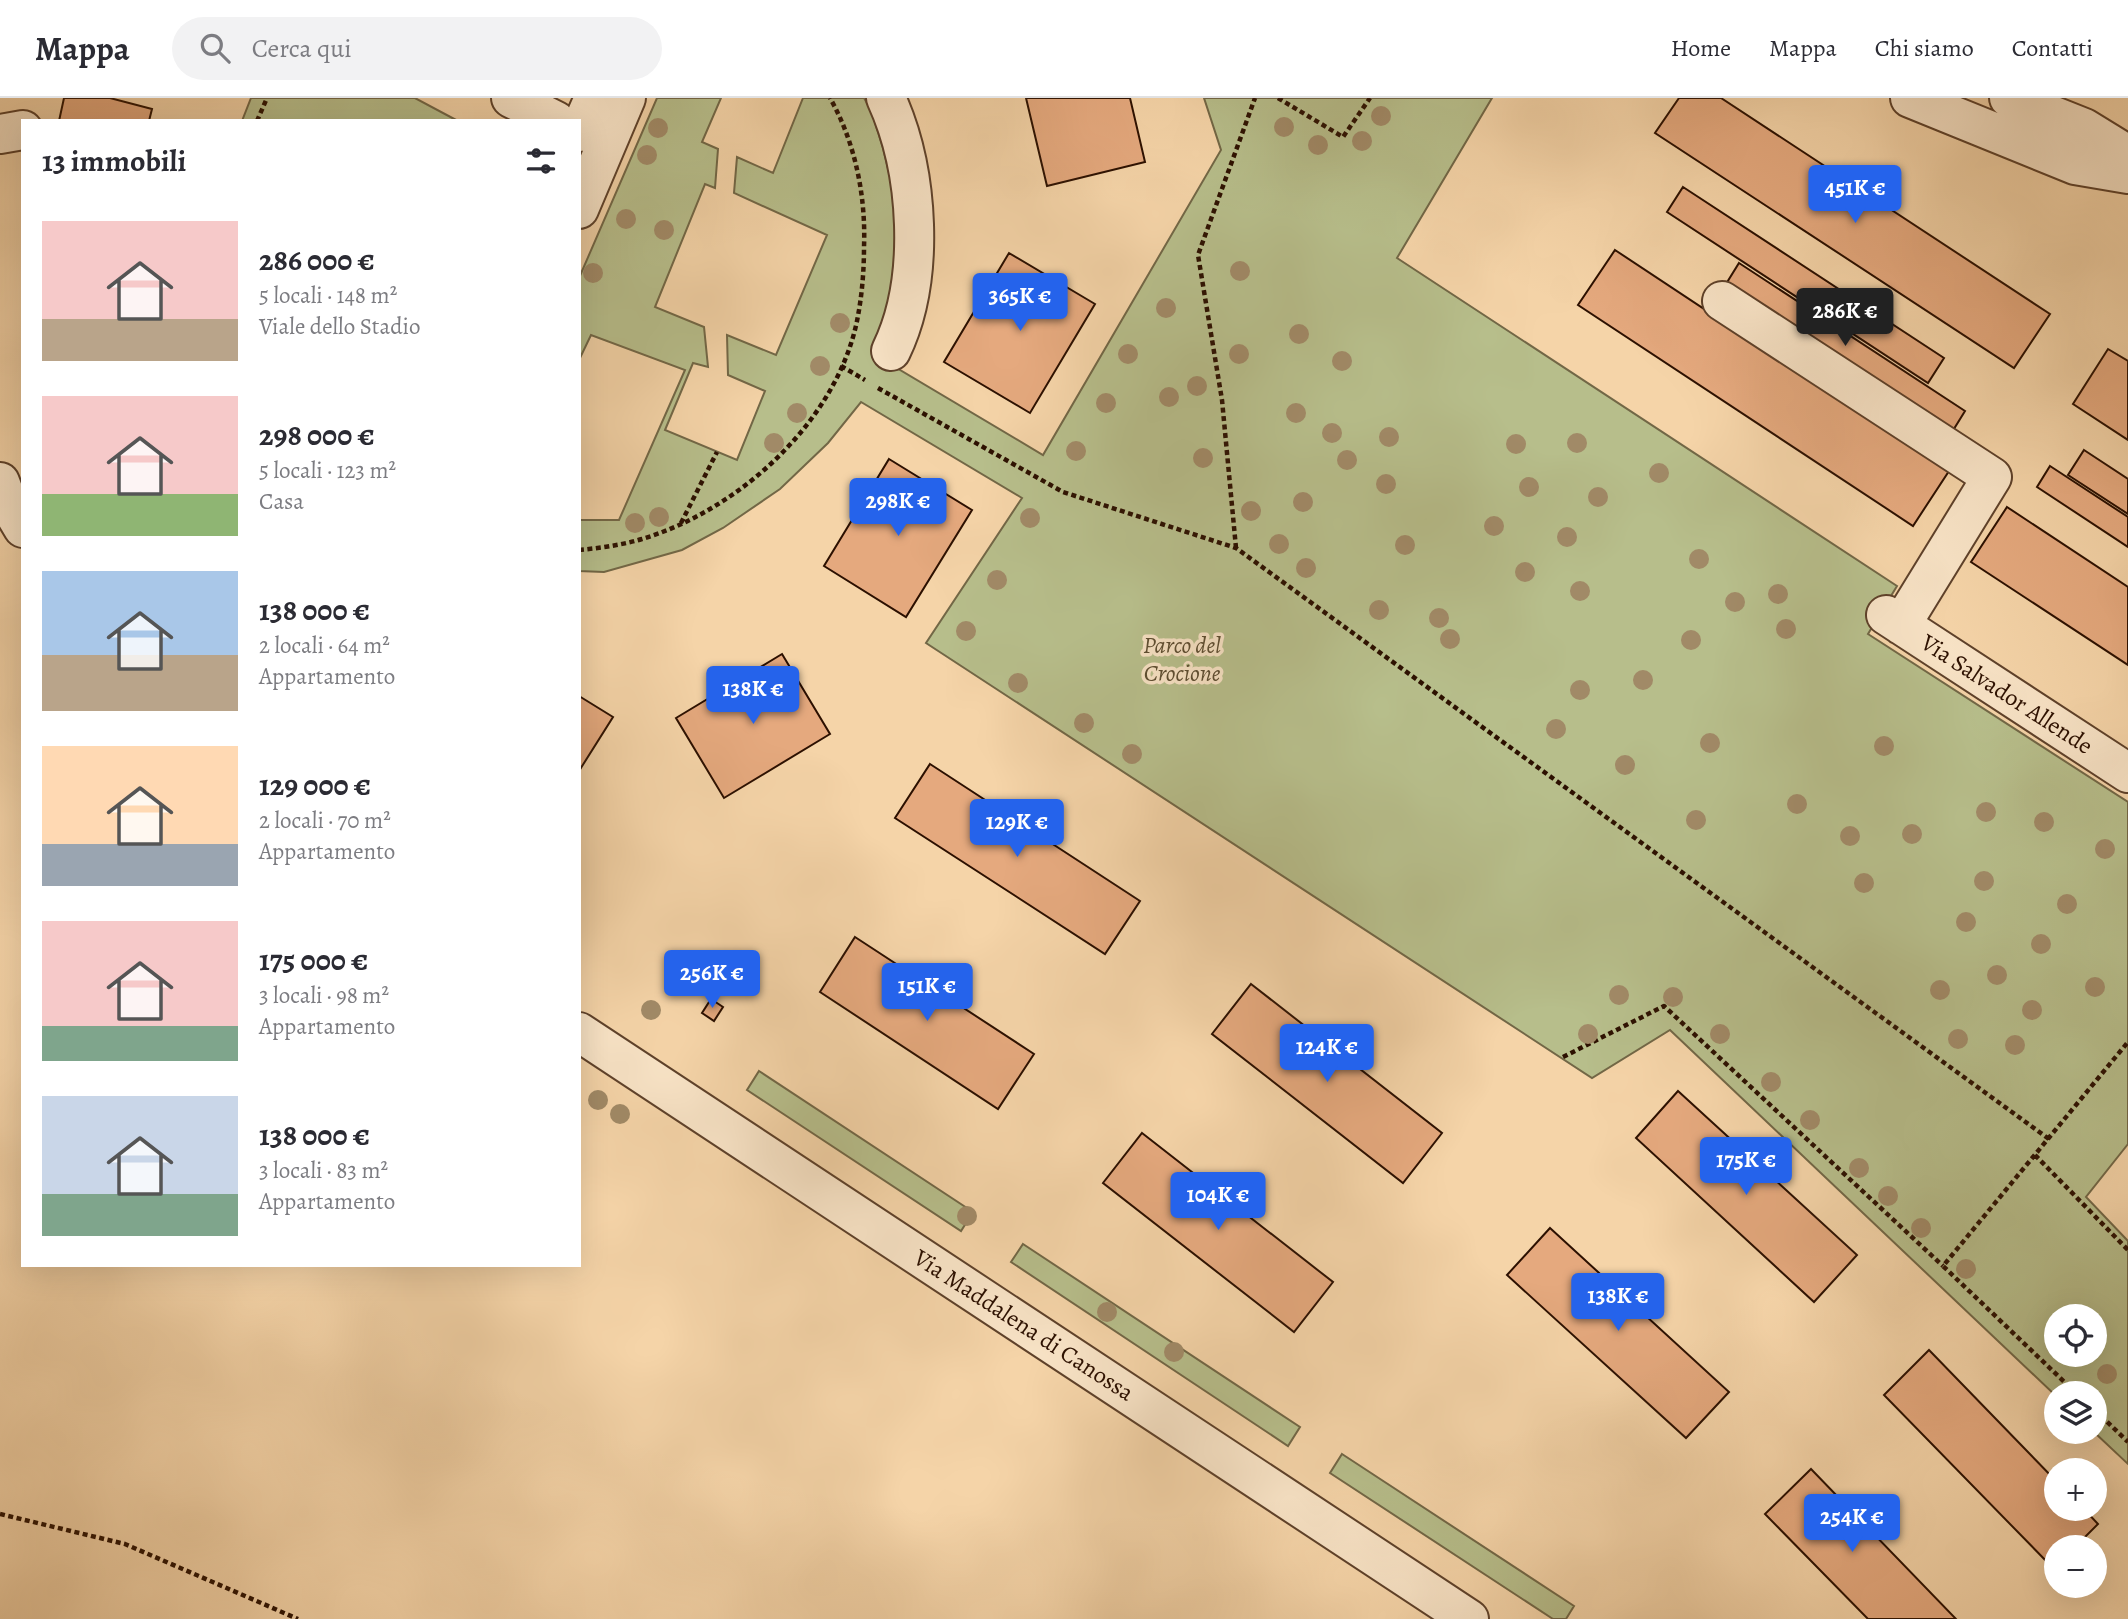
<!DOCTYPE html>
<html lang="it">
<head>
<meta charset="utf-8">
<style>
  :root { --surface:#fff; --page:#f2f2f3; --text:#2b2b33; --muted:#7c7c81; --line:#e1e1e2; --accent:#2563eb }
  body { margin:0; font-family:Alegreya,serif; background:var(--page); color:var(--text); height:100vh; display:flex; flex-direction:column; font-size:26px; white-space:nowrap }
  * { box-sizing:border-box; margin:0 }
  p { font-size:23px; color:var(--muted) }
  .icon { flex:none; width:38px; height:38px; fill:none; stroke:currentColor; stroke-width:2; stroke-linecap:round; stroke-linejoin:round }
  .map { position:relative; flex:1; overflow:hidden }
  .drawer { position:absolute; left:21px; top:21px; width:560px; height:1148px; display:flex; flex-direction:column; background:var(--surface); border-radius:0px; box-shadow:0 7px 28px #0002 }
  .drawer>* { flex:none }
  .tools { position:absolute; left:2044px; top:1206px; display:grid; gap:14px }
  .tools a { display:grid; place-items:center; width:63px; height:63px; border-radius:50%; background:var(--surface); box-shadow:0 7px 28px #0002; font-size:35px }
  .price { position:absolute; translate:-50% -60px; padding:0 16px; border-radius:7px; background:var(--accent); color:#fff; font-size:23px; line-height:46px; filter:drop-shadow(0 2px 4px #0008) }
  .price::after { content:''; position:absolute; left:50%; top:42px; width:21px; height:16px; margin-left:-10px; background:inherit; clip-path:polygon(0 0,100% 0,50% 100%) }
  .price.selected { background:#222; color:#fff }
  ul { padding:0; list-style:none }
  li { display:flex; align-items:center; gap:21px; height:175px; padding:0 21px }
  li span { display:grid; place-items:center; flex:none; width:196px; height:140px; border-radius:0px; color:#555 }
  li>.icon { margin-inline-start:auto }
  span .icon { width:84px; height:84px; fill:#fffc; stroke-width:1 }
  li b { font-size:30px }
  h2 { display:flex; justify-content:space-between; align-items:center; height:84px; padding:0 21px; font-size:30px }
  header { display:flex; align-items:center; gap:42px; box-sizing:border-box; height:98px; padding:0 35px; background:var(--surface); border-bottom:2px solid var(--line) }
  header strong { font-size:33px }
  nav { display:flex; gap:38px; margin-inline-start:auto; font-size:24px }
  .search { width:490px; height:63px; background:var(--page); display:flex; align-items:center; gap:18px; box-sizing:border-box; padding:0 24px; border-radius:38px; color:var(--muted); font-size:26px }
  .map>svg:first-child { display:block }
  .green { fill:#b7be8b; stroke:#726746; stroke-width:2; fill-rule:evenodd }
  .building { fill:#e5a97e; stroke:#2c1000; stroke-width:2 }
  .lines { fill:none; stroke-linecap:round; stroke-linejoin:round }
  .minor-casing { stroke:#5e412a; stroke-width:42 }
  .path { stroke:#2c1000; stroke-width:4.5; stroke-dasharray:5 3.5; stroke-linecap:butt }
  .minor { stroke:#f8e3c6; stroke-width:38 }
  .tree { fill:#a18a67 }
  .labels { text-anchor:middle; stroke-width:7; stroke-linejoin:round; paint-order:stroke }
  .park-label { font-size:24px; font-style:italic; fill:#5d4d31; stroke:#f8e3c6 }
  .street-label { font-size:24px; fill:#2c1000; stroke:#f8e3c6 }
</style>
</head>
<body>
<header>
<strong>Mappa</strong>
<div class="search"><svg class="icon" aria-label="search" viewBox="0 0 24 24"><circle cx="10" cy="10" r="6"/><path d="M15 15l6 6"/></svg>Cerca qui</div>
<nav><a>Home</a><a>Mappa</a><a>Chi siamo</a><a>Contatti</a></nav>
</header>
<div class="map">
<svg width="2128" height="1521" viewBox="0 0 2128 1521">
  <rect width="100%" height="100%" fill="#f5d4a8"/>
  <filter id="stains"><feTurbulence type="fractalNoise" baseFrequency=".00286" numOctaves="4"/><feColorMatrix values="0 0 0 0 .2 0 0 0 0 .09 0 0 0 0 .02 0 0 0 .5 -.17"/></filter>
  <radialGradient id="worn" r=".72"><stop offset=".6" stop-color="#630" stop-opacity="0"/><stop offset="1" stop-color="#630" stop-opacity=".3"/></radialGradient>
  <path class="green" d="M251 0H415L458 23H242Z
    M657 0H721L702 44 718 51 715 90 705 86 655 209 704 229 708 269 693 265 665 332 737 362 765 293 728 277 727 237 776 257 827 137 734 95 737 59 773 75 803 0H864L871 12 883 50 896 104 893 201 875 257 1043 357 1221 52 1204 0H1492L1397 160 1897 488 1868 536 2128 704V1046L2086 1099 2128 1143V1366L2094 1334 2095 1295H2056V1298L1670 932 1592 980 926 545 1022 400 861 304 828 345 780 391 723 430 682 452 604 474 579 473V422H619L685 272 591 237 579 262V180ZM2056 1218H2095V1256H2056Z
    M759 973 973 1114 961 1133 747 992Z
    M1023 1146 1300 1329 1288 1348 1011 1164Z
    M1342 1356 1574 1508 1566 1521H1553L1330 1375Z"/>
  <path class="building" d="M64 0H110L152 11 149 23H59Z
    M1026 0H1130L1145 64 1047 88Z
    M1679 0H1721L2050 216 2014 270 1655 35Z
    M1683 89 1944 260 1928 285 1667 114Z
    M1615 152 1949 373 1913 428 1578 207Z
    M1009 155 1095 206 1030 315 944 264Z
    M1739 165 1965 313 1952 334 1726 186Z
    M2108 251 2128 263V342L2073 306Z
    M2084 352 2128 381V416L2068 377Z
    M889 361 972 412 906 519 824 468Z
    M2050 368 2128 419V449L2037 389Z
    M2007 409 2128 489V567L1971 464Z
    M782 556 830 636 724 700 676 620Z
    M579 598 613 619 579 673Z
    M930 666 1140 803 1105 856 895 720Z
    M855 839 1034 956 998 1011 820 894Z
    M1251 886 1442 1035 1403 1085 1212 936Z
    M711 901 723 909 714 923 702 915Z
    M1678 993 1857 1157 1814 1204 1636 1040Z
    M1142 1035 1333 1184 1294 1234 1103 1085Z
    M1550 1130 1729 1294 1686 1340 1507 1177Z
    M1929 1252 2056 1383V1410H2083L2098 1426 2075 1449H2056V1467L2053 1470 1884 1297Z
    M1811 1371 1956 1521H1868L1765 1416Z"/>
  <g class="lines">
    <defs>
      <path id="minor" d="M511 0 556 23
        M886 0C919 72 926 181 891 253
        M1910 0 2075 67 2128 76
        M2009 0 2084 30 2128 57
        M579 34 594 0
        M0 36 23 32
        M579 111 626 0
        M1722 203 1992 379 1901 527
        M0 384 8 405 23 430
        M1886 517 2128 675
        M579 934 1469 1521"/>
    </defs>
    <use href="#minor" class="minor-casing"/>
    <path class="path" d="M1278 0 1343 39 1370 0
      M257 23 267 0
      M841 268 865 282
      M878 290 1063 394 1236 450 2049 1041
      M681 425 717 354
      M1236 450 1222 302 1198 157 1255 0
      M579 452C600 450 622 447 642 441 739 412 836 324 857 223 862 198 864 173 864 149 866 98 855 44 830 0
      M1563 959 1664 908 1943 1168
      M2035 1057 2128 1152
      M2076 1295 1943 1168 2128 944
      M2095 1312 2128 1344
      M0 1416 125 1446 298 1521"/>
    <use href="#minor" class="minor"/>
  </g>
  <g class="tree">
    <circle cx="1381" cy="18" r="10"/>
    <circle cx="1284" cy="29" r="10"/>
    <circle cx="658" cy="30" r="10"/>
    <circle cx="1362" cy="43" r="10"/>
    <circle cx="1318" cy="47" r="10"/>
    <circle cx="647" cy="57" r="10"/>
    <circle cx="626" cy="121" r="10"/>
    <circle cx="664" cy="132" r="10"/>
    <circle cx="1240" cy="173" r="10"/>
    <circle cx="593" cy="175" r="10"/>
    <circle cx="1166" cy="210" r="10"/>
    <circle cx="840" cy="225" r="10"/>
    <circle cx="1299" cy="236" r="10"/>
    <circle cx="1128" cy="256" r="10"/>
    <circle cx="1239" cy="256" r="10"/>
    <circle cx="1342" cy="263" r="10"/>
    <circle cx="820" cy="268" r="10"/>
    <circle cx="1197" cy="288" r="10"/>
    <circle cx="1169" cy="299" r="10"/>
    <circle cx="1106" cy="305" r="10"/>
    <circle cx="797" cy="315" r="10"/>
    <circle cx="1296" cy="315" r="10"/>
    <circle cx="1332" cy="335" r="10"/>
    <circle cx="1389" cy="339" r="10"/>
    <circle cx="774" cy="345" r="10"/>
    <circle cx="1577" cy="345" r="10"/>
    <circle cx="1516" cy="346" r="10"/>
    <circle cx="1076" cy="353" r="10"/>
    <circle cx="1203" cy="360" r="10"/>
    <circle cx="1347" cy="362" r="10"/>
    <circle cx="1659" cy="375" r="10"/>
    <circle cx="1386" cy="386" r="10"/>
    <circle cx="1529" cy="389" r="10"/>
    <circle cx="1598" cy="399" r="10"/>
    <circle cx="1303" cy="404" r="10"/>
    <circle cx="1251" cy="413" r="10"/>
    <circle cx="659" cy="419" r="10"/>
    <circle cx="1030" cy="420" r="10"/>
    <circle cx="635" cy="425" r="10"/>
    <circle cx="1494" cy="428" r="10"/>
    <circle cx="1567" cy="439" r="10"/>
    <circle cx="1279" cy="446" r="10"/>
    <circle cx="1405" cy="447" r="10"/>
    <circle cx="1699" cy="461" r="10"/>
    <circle cx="1306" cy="470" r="10"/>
    <circle cx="1525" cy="474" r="10"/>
    <circle cx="997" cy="482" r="10"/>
    <circle cx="1580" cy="493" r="10"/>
    <circle cx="1778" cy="496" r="10"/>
    <circle cx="1735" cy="504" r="10"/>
    <circle cx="1379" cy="512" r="10"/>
    <circle cx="1439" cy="520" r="10"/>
    <circle cx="1786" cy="531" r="10"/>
    <circle cx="966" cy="533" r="10"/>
    <circle cx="1450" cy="541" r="10"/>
    <circle cx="1691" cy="542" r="10"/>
    <circle cx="1643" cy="582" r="10"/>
    <circle cx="1018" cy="585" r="10"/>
    <circle cx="1580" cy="592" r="10"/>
    <circle cx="1084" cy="625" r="10"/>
    <circle cx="1556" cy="631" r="10"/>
    <circle cx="1710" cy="645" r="10"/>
    <circle cx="1884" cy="648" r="10"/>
    <circle cx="1132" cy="656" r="10"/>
    <circle cx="1625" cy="667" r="10"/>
    <circle cx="1797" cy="706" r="10"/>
    <circle cx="1986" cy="714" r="10"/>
    <circle cx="1696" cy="722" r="10"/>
    <circle cx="2044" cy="724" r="10"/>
    <circle cx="1912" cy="736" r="10"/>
    <circle cx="1850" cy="738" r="10"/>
    <circle cx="2105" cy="751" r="10"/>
    <circle cx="1984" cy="783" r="10"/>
    <circle cx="1864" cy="785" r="10"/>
    <circle cx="2067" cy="806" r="10"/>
    <circle cx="1966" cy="824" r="10"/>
    <circle cx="2041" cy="846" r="10"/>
    <circle cx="1997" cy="877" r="10"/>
    <circle cx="2095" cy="889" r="10"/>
    <circle cx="1940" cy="892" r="10"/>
    <circle cx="1619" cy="897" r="10"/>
    <circle cx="1673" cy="899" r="10"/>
    <circle cx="651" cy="912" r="10"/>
    <circle cx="2032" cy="912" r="10"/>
    <circle cx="1588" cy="936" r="10"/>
    <circle cx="1720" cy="936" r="10"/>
    <circle cx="1958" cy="941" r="10"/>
    <circle cx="2015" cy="947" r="10"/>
    <circle cx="1771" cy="984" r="10"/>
    <circle cx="598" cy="1002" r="10"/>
    <circle cx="620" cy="1016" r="10"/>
    <circle cx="1810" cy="1022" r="10"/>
    <circle cx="1859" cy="1070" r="10"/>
    <circle cx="1888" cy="1098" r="10"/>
    <circle cx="967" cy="1118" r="10"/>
    <circle cx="1921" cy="1130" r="10"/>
    <circle cx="1966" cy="1171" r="10"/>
    <circle cx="1107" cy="1214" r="10"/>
    <circle cx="1174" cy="1254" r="10"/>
    <circle cx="2107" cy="1276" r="10"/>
  </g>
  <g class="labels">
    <g class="park-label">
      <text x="1182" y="555">Parco del<tspan x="1182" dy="28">Crocione</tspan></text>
    </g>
    <g class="street-label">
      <text transform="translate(2007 596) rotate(33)" y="8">Via Salvador Allende</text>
      <text transform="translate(1024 1227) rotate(33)" y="8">Via Maddalena di Canossa</text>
    </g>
  </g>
  <rect width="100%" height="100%" filter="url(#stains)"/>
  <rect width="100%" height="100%" fill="url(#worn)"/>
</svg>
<div class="tools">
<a><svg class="icon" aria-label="locate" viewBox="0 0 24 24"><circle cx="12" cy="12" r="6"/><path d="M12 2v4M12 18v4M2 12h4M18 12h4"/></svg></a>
<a><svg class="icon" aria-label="layers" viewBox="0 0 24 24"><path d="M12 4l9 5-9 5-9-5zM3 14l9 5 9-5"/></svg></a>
<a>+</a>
<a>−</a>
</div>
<b class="price" style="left:1855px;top:127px">451K €</b>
<b class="price" style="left:1020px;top:235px">365K €</b>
<b class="price selected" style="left:1845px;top:250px">286K €</b>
<b class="price" style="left:898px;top:440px">298K €</b>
<b class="price" style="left:753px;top:628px">138K €</b>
<b class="price" style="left:1017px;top:761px">129K €</b>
<b class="price" style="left:712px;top:912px">256K €</b>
<b class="price" style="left:927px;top:925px">151K €</b>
<b class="price" style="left:1327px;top:986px">124K €</b>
<b class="price" style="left:1746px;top:1099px">175K €</b>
<b class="price" style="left:1218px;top:1134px">104K €</b>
<b class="price" style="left:1618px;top:1235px">138K €</b>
<b class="price" style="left:1852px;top:1456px">254K €</b>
<section class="drawer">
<h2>13 immobili<svg class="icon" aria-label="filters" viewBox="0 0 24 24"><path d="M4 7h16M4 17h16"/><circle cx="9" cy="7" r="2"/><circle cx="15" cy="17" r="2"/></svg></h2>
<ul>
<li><span style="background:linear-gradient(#f6c9c9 70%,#b9a48a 0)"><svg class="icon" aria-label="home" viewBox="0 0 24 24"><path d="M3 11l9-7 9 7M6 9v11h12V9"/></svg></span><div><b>286 000 €</b><p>5 locali · 148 m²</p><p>Viale dello Stadio</p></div></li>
<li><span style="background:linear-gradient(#f6c9c9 70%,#8fb573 0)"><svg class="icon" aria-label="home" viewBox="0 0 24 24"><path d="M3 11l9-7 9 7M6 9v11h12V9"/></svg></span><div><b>298 000 €</b><p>5 locali · 123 m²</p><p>Casa</p></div></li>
<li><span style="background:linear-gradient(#a9c7e8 60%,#b9a48a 0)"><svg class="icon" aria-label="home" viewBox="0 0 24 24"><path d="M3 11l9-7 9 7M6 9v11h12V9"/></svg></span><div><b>138 000 €</b><p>2 locali · 64 m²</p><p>Appartamento</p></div></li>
<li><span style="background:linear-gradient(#ffd9b3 70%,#9aa5b1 0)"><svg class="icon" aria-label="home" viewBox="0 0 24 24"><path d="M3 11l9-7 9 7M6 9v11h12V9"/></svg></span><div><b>129 000 €</b><p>2 locali · 70 m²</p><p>Appartamento</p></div></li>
<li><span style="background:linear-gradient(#f6c9c9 75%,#7fa58c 0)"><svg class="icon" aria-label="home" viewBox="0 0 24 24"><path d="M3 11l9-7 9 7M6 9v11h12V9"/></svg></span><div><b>175 000 €</b><p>3 locali · 98 m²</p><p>Appartamento</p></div></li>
<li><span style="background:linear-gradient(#c9d6e8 70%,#7fa58c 0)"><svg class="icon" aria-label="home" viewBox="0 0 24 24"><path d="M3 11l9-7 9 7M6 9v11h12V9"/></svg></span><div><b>138 000 €</b><p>3 locali · 83 m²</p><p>Appartamento</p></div></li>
</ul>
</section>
</div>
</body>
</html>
